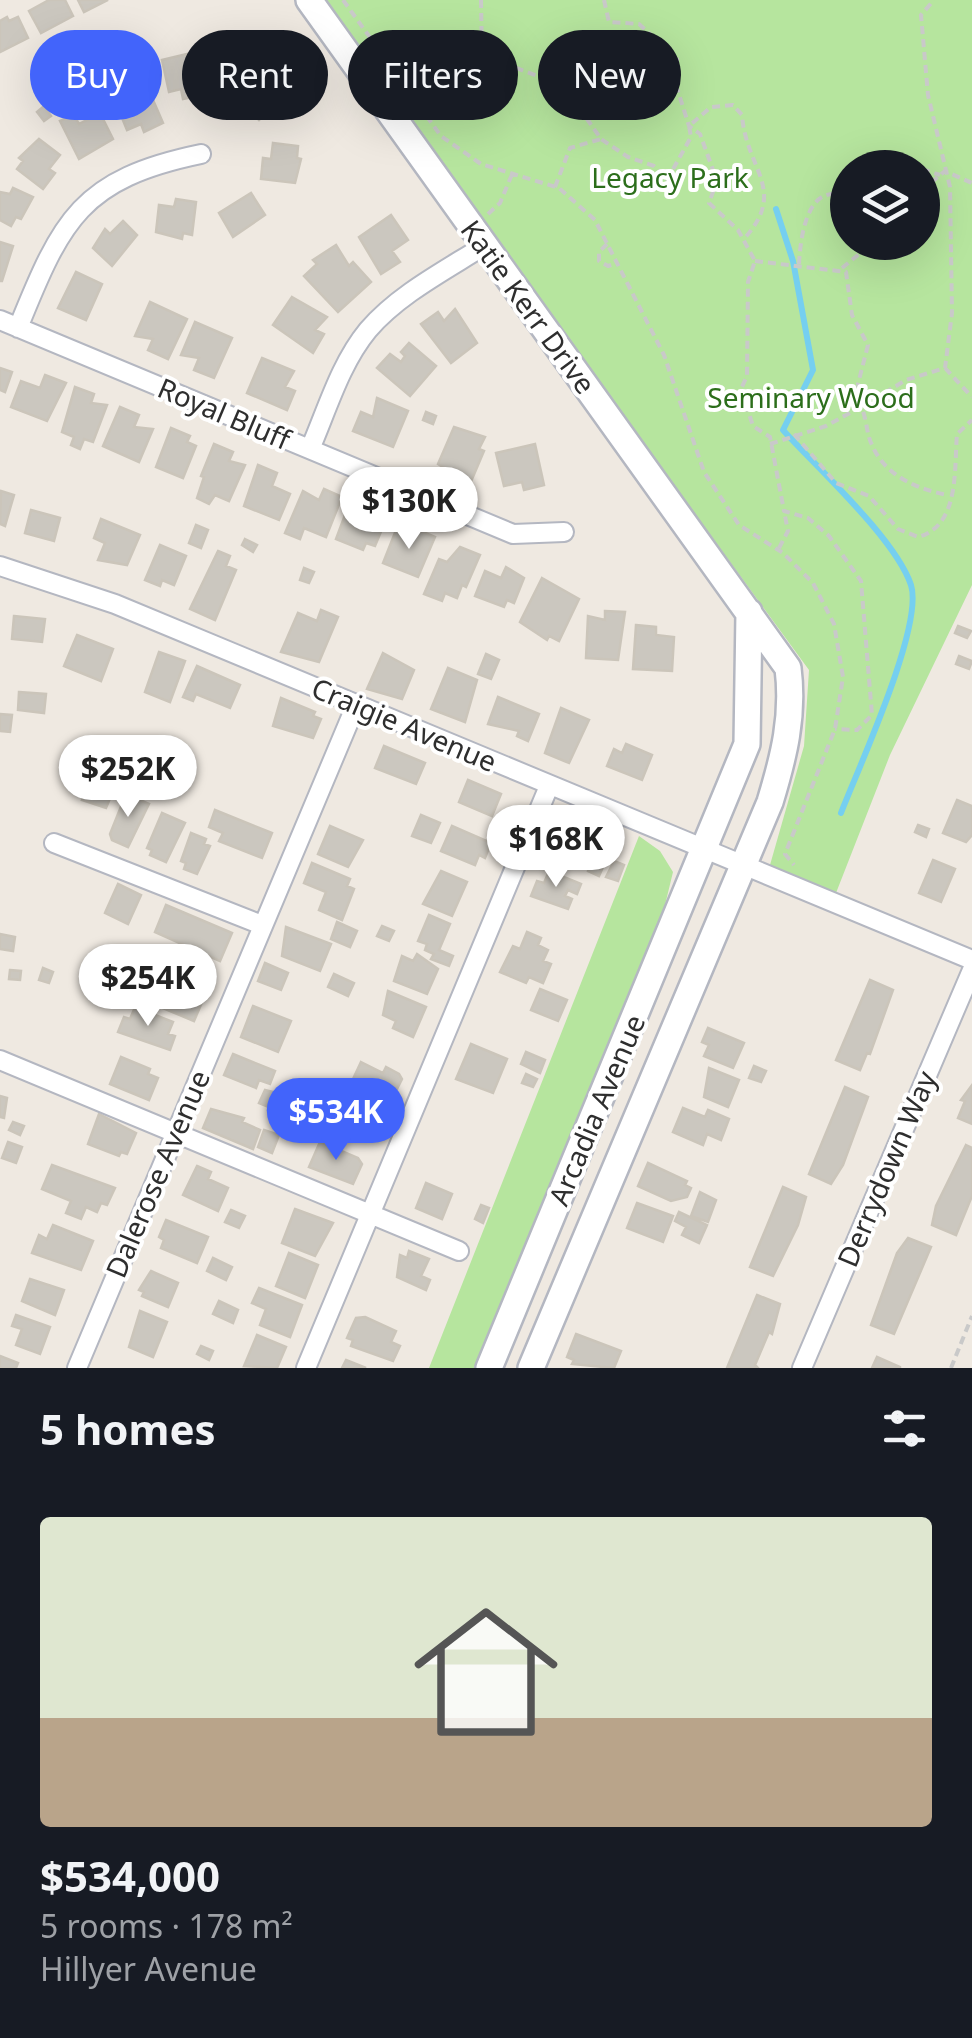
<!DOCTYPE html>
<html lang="en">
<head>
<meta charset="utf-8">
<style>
  :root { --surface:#171b24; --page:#242831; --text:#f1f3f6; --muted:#9ea1a6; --line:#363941; --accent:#4264fb }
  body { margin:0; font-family:"Noto Sans",sans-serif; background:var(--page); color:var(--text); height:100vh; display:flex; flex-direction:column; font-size:38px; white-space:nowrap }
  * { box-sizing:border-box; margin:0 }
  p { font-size:32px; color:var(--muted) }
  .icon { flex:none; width:55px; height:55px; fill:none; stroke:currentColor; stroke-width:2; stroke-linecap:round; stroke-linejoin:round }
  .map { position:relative; height:1368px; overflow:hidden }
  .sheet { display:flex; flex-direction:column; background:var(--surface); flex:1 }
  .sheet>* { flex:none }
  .top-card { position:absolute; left:30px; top:30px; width:912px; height:90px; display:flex; gap:20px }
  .fabs { position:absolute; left:830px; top:150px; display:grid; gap:20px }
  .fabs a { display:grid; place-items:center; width:110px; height:110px; border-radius:50%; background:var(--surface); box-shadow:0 10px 40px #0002; font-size:50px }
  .price { position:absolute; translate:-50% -85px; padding:0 22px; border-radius:35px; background:#fff; color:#222; font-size:32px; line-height:65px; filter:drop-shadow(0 2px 5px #0008) }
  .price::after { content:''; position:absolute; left:50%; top:60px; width:30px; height:22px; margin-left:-15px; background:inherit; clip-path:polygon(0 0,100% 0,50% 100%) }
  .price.active { background:var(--accent); color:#fff }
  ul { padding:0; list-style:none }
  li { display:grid; align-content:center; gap:20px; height:530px; padding:0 40px }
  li+li { border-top:2px solid var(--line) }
  li span { display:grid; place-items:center; height:310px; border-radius:10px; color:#555 }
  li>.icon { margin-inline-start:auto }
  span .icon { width:180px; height:180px; fill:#fffc; stroke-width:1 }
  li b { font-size:42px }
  h2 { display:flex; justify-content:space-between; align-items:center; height:120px; padding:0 40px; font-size:42px }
  .chip { padding:0 35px; border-radius:45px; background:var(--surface); box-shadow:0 10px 40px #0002; font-size:35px; line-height:90px }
  .chip.active { background:var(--accent); color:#fff }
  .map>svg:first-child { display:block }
  .green { fill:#b6e59e; fill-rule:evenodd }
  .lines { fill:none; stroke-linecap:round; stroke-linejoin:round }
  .stream { stroke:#75cff0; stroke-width:6 }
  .building { fill:#cbc7bf; stroke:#cbc5ba; stroke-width:2.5 }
  .street-casing { stroke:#b4b7c1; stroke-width:22 }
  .secondary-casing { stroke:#b4b7c1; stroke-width:30 }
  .path { stroke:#c9c9c9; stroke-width:4; stroke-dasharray:8 5; stroke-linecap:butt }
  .street { stroke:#fff; stroke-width:18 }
  .secondary { stroke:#fff; stroke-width:25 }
  .labels { text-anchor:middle; stroke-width:8; stroke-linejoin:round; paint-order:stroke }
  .park-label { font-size:28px; fill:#2c6e1b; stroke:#fff }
  .street-label { font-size:28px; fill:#2e2e2e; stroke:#fff }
</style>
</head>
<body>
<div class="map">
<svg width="972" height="1368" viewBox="0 0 972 1368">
  <rect width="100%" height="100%" fill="#efe9e1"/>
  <path class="green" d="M319 0H972V585L890 755 836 893 770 865 804 746 809 670ZM848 168H922V242H848Z
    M639 836 660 851 673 872 665 905 474 1368H429Z"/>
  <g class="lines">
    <path class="stream" d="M776 209 793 261 813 370 783 430C817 468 895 538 911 585 924 626 858 769 841 813"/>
  </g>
  <path class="building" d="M49 0H65L73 16 41 33 29 11Z
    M78 0H108L84 12Z
    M7 17 9 21 18 17 28 38 0 52V21Z
    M195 52 205 99 194 101 193 97 183 99 181 89 169 92 162 60Z
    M49 70 53 77 40 84 36 76Z
    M257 81 278 102 259 120 249 110 245 115 228 99 243 83 249 88Z
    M139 93H150L163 123 144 132 141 124 127 130 118 108Z
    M44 106 51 116 44 121 37 112Z
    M100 113 113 139 79 159 60 121 74 115 79 124Z
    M39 139 60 155 49 169 55 173 43 189 17 169 23 161 19 158Z
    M273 143 298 146 297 158 301 159 295 183 261 179 263 158 271 159Z
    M13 188 33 197 21 219 16 217 11 226 0 220V192L10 194Z
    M251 193 265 215 233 237 219 213Z
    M176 199 196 202 192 235 183 233 182 239 156 232 159 205 174 207Z
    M391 215 408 240 392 251 400 262 381 274 359 237Z
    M123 221 137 235 112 266 93 248 105 229 110 234Z
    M0 242 13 246 2 281H0Z
    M336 245 349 266 353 262 371 282 338 312 304 276 317 264 313 260Z
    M76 272 102 284 86 320 58 308Z
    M292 297 327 317 315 330 324 334 313 353 273 325Z
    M150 302 187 319 168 359 148 350 153 339 135 336Z
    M455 309 477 343 451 363 421 324 438 312 444 321Z
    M195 322 232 338 214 378 194 370 199 358 181 355Z
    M409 343 436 366 410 396 377 368 390 354 401 362 405 356 401 352Z
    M262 358 294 371 285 387 295 391 287 410 247 393Z
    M0 368 12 372 5 392 0 390Z
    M45 375 66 383 47 421 11 407 21 381 40 388Z
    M75 387 94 394 91 403 107 405 93 442 84 439 80 449 71 445 74 437 62 432Z
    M377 398 408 411 393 447 353 431 361 412 373 417Z
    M120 407 139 415 134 427 153 429 139 462 103 446Z
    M426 412 436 416 433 424 423 420Z
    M454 427 485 437 479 449 484 451 470 484 438 464Z
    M171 428 190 436 187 442 196 446 183 478 156 467Z
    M214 444 233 452 229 461 245 465 229 501 215 495 209 504 197 498 204 477 201 476Z
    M535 444 544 485 524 490 522 482 504 486 496 453Z
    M258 465 277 473 272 486 290 494 279 520 244 506Z
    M324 489 342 497 326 537 304 528 300 539 285 533 303 491 319 500Z
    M1 491 14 495 5 526 0 524Z
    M367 509 385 522 375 546 366 543 363 550 336 539 345 515 362 522Z
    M31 510 60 518 54 541 25 533Z
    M101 519 140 535 127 565 98 560 105 543 94 538Z
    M196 525 208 530 201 548 189 543Z
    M416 529 435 537 418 577 383 563 396 530 412 540Z
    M245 539 257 545 253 552 242 545Z
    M160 545 186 556 174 585 162 580 160 586 145 580Z
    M460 547 480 555 466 587 462 585 457 598 445 593 442 601 424 594 439 559 447 562Z
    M218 551 230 556 226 566 236 570 215 620 190 609Z
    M506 567 524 578 514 603 507 600 504 607 475 596 485 571 501 578Z
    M304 568 314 572 309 583 300 580Z
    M542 578 579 599 559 641 549 636 547 640 520 622Z
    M321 610 338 617 319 662 281 652 298 613 317 621Z
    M605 611 625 612 618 660 586 658 588 616 605 620Z
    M14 616 45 619 42 642 12 639Z
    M636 625 656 627V635L674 637 672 671 633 669Z
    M958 626 971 631 967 638 955 633Z
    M77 635 113 649 101 681 64 666Z
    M159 652 185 661 170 702 145 692Z
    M383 653 414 670 402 699 367 689Z
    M486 654 499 660 491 679 478 674Z
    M959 656 972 661 969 669 956 664Z
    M197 666 240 685 230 708 196 694 193 701 183 697Z
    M448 668 477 680 465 722 431 709Z
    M19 692 46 694 44 713 18 710Z
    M498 697 539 714 528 741 517 736 519 731 488 724Z
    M281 698 315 712 313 716 321 719 313 738 273 726Z
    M561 708 589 720 569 763 545 753Z
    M0 714 12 715 10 732 0 731Z
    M626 744 652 755 642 780 607 766 614 749 622 753Z
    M130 745 140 750 135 761 125 757Z
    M384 746 425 763 416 784 375 768Z
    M167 752 178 757 167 778 157 773Z
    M147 756 155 760 150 770 142 767Z
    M85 761 108 771 111 763 123 768 106 808 82 800 85 794 73 788Z
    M468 780 501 794 492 816 459 802Z
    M126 794 149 804 128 847 112 840 110 834Z
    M957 800 972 806V835L966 842 943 833Z
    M215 810 272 833 262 858 219 841 223 833 209 827Z
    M567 811 583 817 579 826 601 835 584 862 553 849 557 839 551 836Z
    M162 813 185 823 166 862 150 855 152 850 147 848Z
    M421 815 440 823 431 843 412 836Z
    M918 825 929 829 926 837 915 832Z
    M330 826 363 840 348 867 318 854Z
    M452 826 491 843 485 858 479 855 475 865 441 851Z
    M191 833 206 839 204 844 210 846 197 874 184 869 186 863 181 861Z
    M933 860 955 869 941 902 919 893Z
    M614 861 624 865 618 881 606 877Z
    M591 862 603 867 599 876 588 871Z
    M312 863 350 879 347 886 354 889 342 920 319 910 326 892 304 883Z
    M441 871 467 882 452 916 423 904Z
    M549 871 581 884 577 894 568 890 565 896 572 899 568 909 531 896 537 881 544 883Z
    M118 884 141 895 128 924 105 913Z
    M166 905 232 933 220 961 155 932Z
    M429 915 450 924 439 950 453 956 449 966 431 959 434 954 425 950 427 944 418 941Z
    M337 922 357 931 350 947 331 939Z
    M382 926 394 931 389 941 377 936Z
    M286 927 331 944 320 971 282 956Z
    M527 932 541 938 538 945 548 950 543 961 551 964 543 983 529 977 526 983 500 972 513 946 520 949Z
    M0 934 15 937 13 951 0 949Z
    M417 954 438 969 427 994 394 981 402 956 413 961Z
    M265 963 288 973 281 990 258 981Z
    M43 968 53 972 49 983 39 980Z
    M10 970 21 971 20 980 9 979Z
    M156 972 206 993 194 1021 153 1004 158 992 150 988Z
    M334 974 354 983 348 996 328 987Z
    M870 980 893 990 870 1054 867 1053 860 1070 836 1060Z
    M540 989 567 1000 558 1021 531 1010Z
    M388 991 426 1007 413 1037 393 1028 396 1021 383 1015Z
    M253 1006 291 1021 278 1052 241 1037Z
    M135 1007 173 1022 168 1034 175 1036 170 1050 118 1032 124 1017 130 1019Z
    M708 1028 744 1043 733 1068 704 1056 709 1045 702 1042Z
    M471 1044 507 1059 493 1093 456 1079Z
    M526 1052 545 1060 540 1073 521 1064Z
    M233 1054 275 1071 270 1084 259 1080 256 1088 224 1075Z
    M121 1057 150 1069 148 1074 158 1078 149 1100 110 1084Z
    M361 1062 383 1073 386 1067 399 1074 402 1079 394 1095 353 1079Z
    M754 1066 766 1071 761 1082 749 1078Z
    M709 1068 739 1080 728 1107 704 1097Z
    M526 1074 537 1079 533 1087 522 1083Z
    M972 1085V1124L958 1118 965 1101 961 1100Z
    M845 1087 868 1097 843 1165 831 1184 809 1174Z
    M265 1090 301 1099 293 1117 259 1103Z
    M0 1096 7 1098 4 1118 0 1117Z
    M353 1097 386 1118 375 1140 341 1124Z
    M306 1104 324 1112 319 1125 300 1117Z
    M683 1108 705 1117 708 1110 729 1119 721 1140 707 1134 703 1145 673 1132Z
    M211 1109 244 1118 242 1122 260 1130 253 1149 203 1128Z
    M99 1114 136 1133 127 1154 121 1152 119 1156 88 1144Z
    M13 1122 24 1126 20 1135 9 1130Z
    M264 1130 279 1135 272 1153 258 1147Z
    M8 1142 22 1147 16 1163 2 1158Z
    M320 1142 358 1158 362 1164 353 1184 309 1167Z
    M966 1145 972 1148V1196L956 1235 932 1225 936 1206Z
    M648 1163 687 1181 685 1185 691 1188 687 1197 671 1201 638 1186Z
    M52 1165 115 1188 107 1205 101 1203 97 1212 86 1207 81 1219 66 1213 71 1201 42 1189Z
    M197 1166 211 1172 208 1179 228 1188 218 1211 183 1195Z
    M426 1183 452 1194 442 1219 416 1208Z
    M783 1187 806 1197 798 1225 773 1276 750 1267Z
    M700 1192 716 1200 708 1222 691 1216Z
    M637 1203 673 1216 663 1242 627 1228Z
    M481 1205 489 1208 483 1223 475 1219Z
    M295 1209 333 1223 315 1256 282 1243Z
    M231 1210 245 1216 239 1228 225 1222Z
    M679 1212 707 1225 699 1243 682 1235 686 1227 675 1221Z
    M166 1220 208 1237 197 1263 161 1248 164 1240 159 1237Z
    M53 1225 93 1241 81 1270 32 1253 39 1235 47 1239Z
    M908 1238 931 1247 894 1334 871 1325 897 1253Z
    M409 1251 429 1259 421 1276 430 1280 426 1290 397 1277 400 1255 407 1258Z
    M289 1253 318 1265 305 1298 276 1286Z
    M213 1258 232 1267 226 1280 207 1271Z
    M151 1271 178 1283 168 1307 142 1296 144 1292 139 1290Z
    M30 1279 64 1290 55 1315 22 1301Z
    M259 1288 302 1305 290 1337 260 1325 266 1309 252 1303Z
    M757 1295 780 1304 772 1334 769 1332 755 1365 758 1368H727Z
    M219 1301 238 1310 233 1323 213 1314Z
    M140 1311 167 1322 153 1357 129 1347Z
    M16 1315 50 1327 40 1354 16 1345 22 1329 12 1326Z
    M365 1317 396 1331 391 1342 400 1346 393 1361 351 1346 353 1340 347 1338 356 1318Z
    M576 1334 621 1351 614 1368 572 1364 574 1360 567 1357Z
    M257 1335 286 1347 277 1368 244 1366Z
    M201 1346 213 1351 209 1360 197 1354Z
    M0 1356 18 1363 16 1368H0Z
    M877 1357 900 1367V1368H872Z
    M346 1360 366 1368H342Z"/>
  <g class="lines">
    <defs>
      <path id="street" d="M0 320 513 534 564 532
        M18 328C62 219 81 179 201 154
        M310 449C327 410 340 364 368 330 398 295 444 271 482 247
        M0 566 115 604 972 960
        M54 843 262 925
        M0 1060 459 1251
        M77 1368 356 705
        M306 1368 549 786
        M802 1368 972 970"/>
      <path id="secondary" d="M309 0 788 668C794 716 784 756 770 802L531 1368
        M489 1368 747 744 749 612"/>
    </defs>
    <use href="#street" class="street-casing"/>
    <use href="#secondary" class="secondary-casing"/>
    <path class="path" d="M343 0 441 136 481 164 559 188 595 220 664 355 704 472 739 525 783 553 813 583 834 624 843 677 835 729 785 854 794 865
      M481 0 482 55 564 86 601 139 628 157 654 166 667 180 691 137 689 126 711 107 733 105 742 115C746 170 789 190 743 240
      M604 0 609 22 639 24 677 59V88L689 126 700 134 717 181 709 203 738 230 755 261 748 282 747 376 741 389 753 426 770 437 784 511 808 518 829 536 861 581 872 715 857 730 835 729
      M922 169 940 175
      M555 187 570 148 601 139
      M922 207 933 181 945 171 972 183
      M488 214 500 203 513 172
      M607 244 599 252V261L608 266 618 263
      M755 261 846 272 852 315 868 345 858 384 861 407 906 380 945 368 952 313 950 187 928 95 921 15 934 0
      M799 264C800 245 804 205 824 196 830 193 840 194 848 192
      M842 268 874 242
      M945 368 972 397
      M794 434 836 483 869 496 898 529 918 537C960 526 954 469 957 434L972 420
      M770 444 826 426 861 407C867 418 866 433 872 445 885 476 917 489 948 495
      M779 548 788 531 784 511
      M951 1368 972 1316"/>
    <use href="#street" class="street"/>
    <use href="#secondary" class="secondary"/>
  </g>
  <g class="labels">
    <g class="park-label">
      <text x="670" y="188">Legacy Park</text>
      <text x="811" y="408">Seminary Wood</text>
    </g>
    <g class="street-label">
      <text transform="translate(528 307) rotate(54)" y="10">Katie Kerr Drive</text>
      <text transform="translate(224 414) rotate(23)" y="10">Royal Bluff</text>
      <text transform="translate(404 725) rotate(23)" y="10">Craigie Avenue</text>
      <text transform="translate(597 1110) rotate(-67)" y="10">Arcadia Avenue</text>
      <text transform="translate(887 1169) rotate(-67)" y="10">Derrydown Way</text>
      <text transform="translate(158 1174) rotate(-67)" y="10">Dalerose Avenue</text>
    </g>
  </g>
</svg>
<div class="fabs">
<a><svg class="icon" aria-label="layers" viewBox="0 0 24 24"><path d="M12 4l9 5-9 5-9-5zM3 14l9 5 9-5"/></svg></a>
</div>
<b class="price" style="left:409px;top:552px">$130K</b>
<b class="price" style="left:128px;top:820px">$252K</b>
<b class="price" style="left:556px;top:890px">$168K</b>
<b class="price" style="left:148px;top:1029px">$254K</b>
<b class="price active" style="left:336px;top:1163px">$534K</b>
<div class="top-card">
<a class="chip active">Buy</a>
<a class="chip">Rent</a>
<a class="chip">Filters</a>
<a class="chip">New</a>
</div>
</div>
<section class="sheet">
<h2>5 homes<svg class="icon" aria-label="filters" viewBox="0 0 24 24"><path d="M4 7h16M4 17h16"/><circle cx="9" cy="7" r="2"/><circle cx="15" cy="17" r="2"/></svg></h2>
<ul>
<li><span style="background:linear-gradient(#dfe7d0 65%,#b9a48a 0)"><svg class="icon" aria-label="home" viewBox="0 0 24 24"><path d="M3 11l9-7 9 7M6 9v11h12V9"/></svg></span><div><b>$534,000</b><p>5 rooms · 178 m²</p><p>Hillyer Avenue</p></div></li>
</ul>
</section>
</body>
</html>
